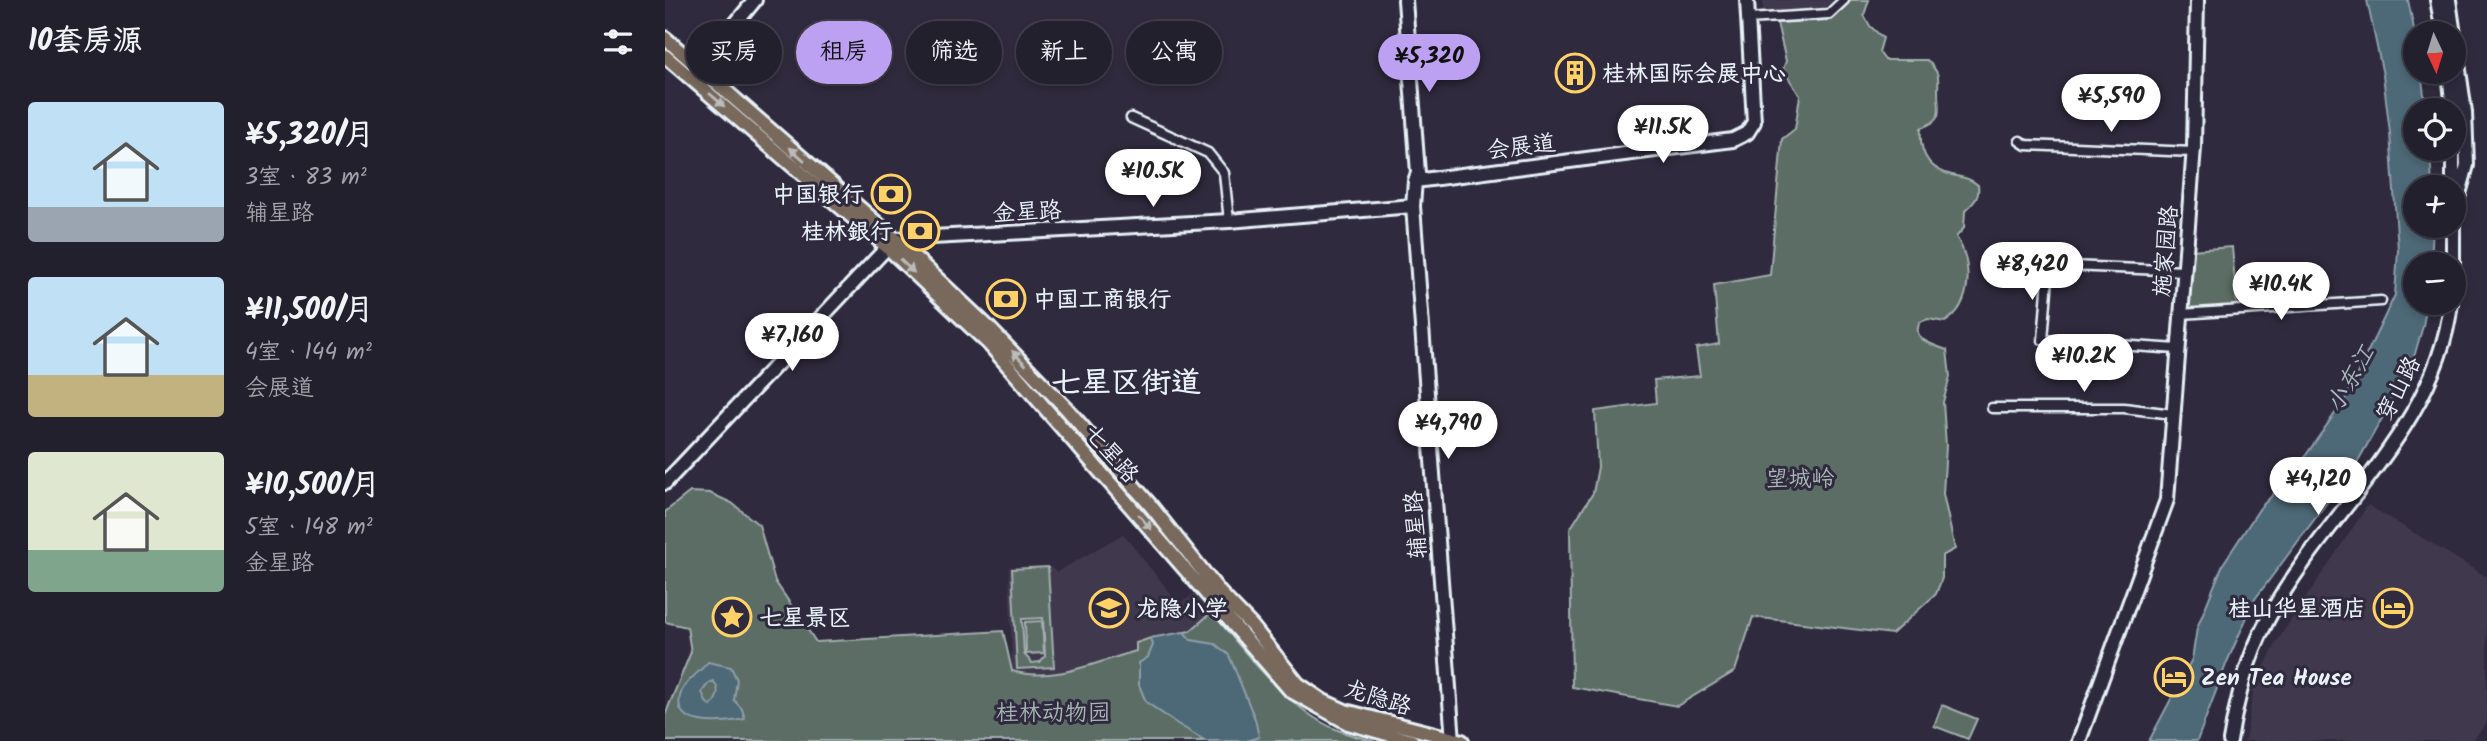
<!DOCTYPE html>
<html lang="zh">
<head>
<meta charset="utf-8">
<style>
  :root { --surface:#23202e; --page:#2b2836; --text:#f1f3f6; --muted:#a3a3aa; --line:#403e4a; --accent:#bca0f2 }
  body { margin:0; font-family:Kalam,"LXGW WenKai TC",sans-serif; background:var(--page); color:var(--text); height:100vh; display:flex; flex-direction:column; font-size:26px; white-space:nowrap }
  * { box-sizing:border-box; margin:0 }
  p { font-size:23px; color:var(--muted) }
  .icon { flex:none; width:38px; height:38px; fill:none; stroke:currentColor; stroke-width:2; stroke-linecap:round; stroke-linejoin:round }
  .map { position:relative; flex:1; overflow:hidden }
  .panel { display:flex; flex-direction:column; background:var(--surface); width:665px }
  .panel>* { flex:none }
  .top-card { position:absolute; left:21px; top:21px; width:665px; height:63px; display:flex; gap:14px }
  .needle { width:46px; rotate:176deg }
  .controls { position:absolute; left:1738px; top:21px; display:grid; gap:14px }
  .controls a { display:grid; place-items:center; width:63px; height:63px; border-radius:50%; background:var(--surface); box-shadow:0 4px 10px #0003,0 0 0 2px var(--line); font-size:35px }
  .price { position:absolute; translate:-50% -60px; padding:0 16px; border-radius:24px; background:#fff; color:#222; font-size:23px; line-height:46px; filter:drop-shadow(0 2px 4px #0008) }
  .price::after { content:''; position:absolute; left:50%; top:42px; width:21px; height:16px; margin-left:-10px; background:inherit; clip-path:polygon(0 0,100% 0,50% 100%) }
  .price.on { background:var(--accent); color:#111 }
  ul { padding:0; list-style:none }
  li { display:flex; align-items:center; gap:21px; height:175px; padding:0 28px }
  li span { display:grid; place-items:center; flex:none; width:196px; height:140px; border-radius:7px; color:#555 }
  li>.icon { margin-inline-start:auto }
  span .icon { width:84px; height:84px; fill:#fffc; stroke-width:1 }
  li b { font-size:30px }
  h2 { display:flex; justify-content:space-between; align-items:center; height:84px; padding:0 28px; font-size:30px }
  .tag { padding:0 24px; border-radius:32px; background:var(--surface); box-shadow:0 4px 10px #0003,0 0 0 2px var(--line); font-size:24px; line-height:63px }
  .tag.on { background:var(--accent); color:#111 }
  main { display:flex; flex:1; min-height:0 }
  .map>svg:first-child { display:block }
  .built { fill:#41384d }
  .green { fill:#5c6d65; stroke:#a2afae; stroke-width:2; fill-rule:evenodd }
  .water { fill:#4e6876; stroke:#8c9faa; stroke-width:2; fill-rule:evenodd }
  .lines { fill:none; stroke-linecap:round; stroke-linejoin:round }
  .street-casing { stroke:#e8f1f8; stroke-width:13 }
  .secondary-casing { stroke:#e8f1f8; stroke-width:18 }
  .primary-casing { stroke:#e8f1f8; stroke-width:18 }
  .street { stroke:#2f2a3d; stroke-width:8 }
  .secondary { stroke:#2f2a3d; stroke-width:12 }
  .primary { stroke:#78695c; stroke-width:12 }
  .oneway { fill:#bbbbba }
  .labels { text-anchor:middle; stroke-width:6; stroke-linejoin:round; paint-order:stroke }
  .poi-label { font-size:23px; font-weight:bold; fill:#e8f1f8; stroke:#2f2a3d; text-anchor:start }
  .street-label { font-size:23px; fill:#e8f1f8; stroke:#2f2a3d }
  .park-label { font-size:23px; fill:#a9b6b6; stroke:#2f2a3d }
  .water-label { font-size:24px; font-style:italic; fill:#aabac4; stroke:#2f2a3d }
  .district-label { font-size:30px; font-weight:bold; fill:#e8f1f8; stroke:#2f2a3d }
</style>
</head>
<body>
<main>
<section class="panel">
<h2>10套房源<svg class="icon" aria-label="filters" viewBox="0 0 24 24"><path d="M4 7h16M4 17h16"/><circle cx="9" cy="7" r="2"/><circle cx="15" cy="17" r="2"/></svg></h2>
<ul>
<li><span style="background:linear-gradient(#bfe0f5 75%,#9aa5b1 0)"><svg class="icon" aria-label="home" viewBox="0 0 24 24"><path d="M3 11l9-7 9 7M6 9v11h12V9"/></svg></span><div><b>¥5,320/月</b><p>3室 · 83 m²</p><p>辅星路</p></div></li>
<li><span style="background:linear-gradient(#bfe0f5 70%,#c2b280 0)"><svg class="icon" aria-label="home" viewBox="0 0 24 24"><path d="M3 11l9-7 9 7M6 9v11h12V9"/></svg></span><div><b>¥11,500/月</b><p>4室 · 144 m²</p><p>会展道</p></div></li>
<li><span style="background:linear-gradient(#dfe7d0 70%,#7fa58c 0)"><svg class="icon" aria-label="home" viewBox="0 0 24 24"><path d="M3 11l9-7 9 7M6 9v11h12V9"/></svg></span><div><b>¥10,500/月</b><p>5室 · 148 m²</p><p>金星路</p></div></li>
</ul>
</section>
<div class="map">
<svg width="1822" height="741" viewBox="0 0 1822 741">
  <rect width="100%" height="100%" fill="#2f2a3d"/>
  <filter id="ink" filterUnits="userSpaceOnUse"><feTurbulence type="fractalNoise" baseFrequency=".0143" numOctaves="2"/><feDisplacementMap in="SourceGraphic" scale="14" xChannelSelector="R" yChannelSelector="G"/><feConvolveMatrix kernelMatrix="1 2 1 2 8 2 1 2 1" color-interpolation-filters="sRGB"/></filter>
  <g filter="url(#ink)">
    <path class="built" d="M1098 0H1169L1158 9 1098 12Z
      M1703 505 1822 577V723L1807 741H1580L1589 686 1614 638Z
      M458 534 514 604 530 593 547 612 525 631 486 638 472 651 389 675H359L347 672 344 567 383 566 392 572Z"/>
    <path class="green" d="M1186 0H1204L1199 15 1205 26 1218 38 1214 52 1220 60H1262C1274 73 1274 74 1273 91 1273 112 1280 119 1256 128 1254 152 1262 169 1287 175 1298 178 1303 177 1313 185 1315 198 1309 202 1300 211L1299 228 1291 237C1308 261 1308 305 1280 322L1263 319 1255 322C1245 340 1269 345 1282 350L1285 377 1278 402 1281 446 1278 494 1290 549 1277 556V578L1271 594 1227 634 1088 617 1070 671 1012 706 907 687 905 529 928 493 933 467 930 411 991 403 989 380 1035 376 1031 348 1054 344 1049 285 1105 275 1117 139 1130 129 1135 96 1118 69 1121 61 1112 23 1166 20Z
      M1567 247 1572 307 1522 311 1526 250Z
      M25 492 45 493 67 503 94 525 110 581 151 642 338 631 347 671C389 683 431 662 471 651V643L486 638 525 631 547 612C578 651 626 712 673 730 684 735 697 738 709 741H0V715L26 652 22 627 0 622V512Z
      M383 567 389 667 352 669 347 569ZM378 618 380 656 375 662 367 663 359 654 357 619Z
      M377 621 379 653 361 654 360 622Z
      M1277 705 1312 719 1303 739 1269 726Z"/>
    <path class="water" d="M1702 0H1743L1750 34V72H1756L1761 110H1750V149H1765L1767 187H1750V226H1768L1766 264H1750V303H1762L1758 326 1746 367 1693 461 1590 599 1562 662 1532 741H1484L1527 659 1532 628 1558 564 1595 508 1627 475 1680 399 1730 295 1733 250 1725 133 1718 75Z
      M519 632 526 640 550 644 564 655 590 719 594 737 581 741H541L511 723 481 702 474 685V663L483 657 488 645 486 638Z
      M43 662 66 667 72 680 69 700 77 709 80 719C59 723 1 730 17 690 22 680 36 671 43 662ZM48 681C56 690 53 698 46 706L41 702 37 692 43 684Z"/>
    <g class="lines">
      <defs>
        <path id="street" d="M1083 19 1164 14 1179 0
          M466 118 543 153 559 173 564 221
          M1355 141 1361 145 1529 152
          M1516 314 1716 301
          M1513 349 1378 340 1384 265 1519 271
          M1327 408H1459L1508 414"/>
        <path id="secondary" d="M740 0 753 173 750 181 748 206 788 741
          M1772 0 1778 33
          M1784 0 1800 112 1802 165 1789 212
          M33 69 90 0
          M1784 72 1788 110
          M750 181 1068 140 1082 133 1089 122 1082 0
          M1788 264V123
          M0 483 230 239 564 221 748 206
          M1414 741 1502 500 1529 147 1532 0
          M1565 741C1572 698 1582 658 1603 619 1659 513 1772 429 1786 303"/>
        <path id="primary" d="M0 38 230 239 322 326 401 408 486 506 556 594 587 626 633 684 658 701 680 711 797 741
          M0 56 222 247 325 345 626 691 683 723 747 741"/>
      </defs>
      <use href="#street" class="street-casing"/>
      <use href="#secondary" class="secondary-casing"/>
      <use href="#primary" class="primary-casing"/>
      <use href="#street" class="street"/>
      <use href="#secondary" class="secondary"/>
      <use href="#primary" class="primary"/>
    </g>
    <defs><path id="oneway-solid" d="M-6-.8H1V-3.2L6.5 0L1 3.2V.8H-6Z" transform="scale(1.75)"/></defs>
    <g class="oneway">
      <use href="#oneway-solid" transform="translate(52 100) rotate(41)"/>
      <use href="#oneway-solid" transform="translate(132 154) rotate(-139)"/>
      <use href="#oneway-solid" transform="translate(242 266) rotate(43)"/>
      <use href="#oneway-solid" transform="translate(354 358) rotate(-134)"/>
      <use href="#oneway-solid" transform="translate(480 522) rotate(49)"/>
    </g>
  </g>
  <defs>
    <symbol id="building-ring" viewBox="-11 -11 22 22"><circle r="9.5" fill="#2f2a3d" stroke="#ffd166" stroke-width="1.5"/><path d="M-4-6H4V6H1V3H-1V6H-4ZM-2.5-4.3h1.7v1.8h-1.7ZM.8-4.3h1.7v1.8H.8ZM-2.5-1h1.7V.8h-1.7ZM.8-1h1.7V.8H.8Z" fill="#ffd166"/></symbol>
    <symbol id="bank-ring" viewBox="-11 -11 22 22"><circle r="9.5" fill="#2f2a3d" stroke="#ffd166" stroke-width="1.5"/><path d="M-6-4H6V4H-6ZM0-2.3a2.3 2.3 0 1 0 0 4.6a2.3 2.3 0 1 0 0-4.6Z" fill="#ffd166"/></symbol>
    <symbol id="school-ring" viewBox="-11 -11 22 22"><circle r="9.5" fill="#2f2a3d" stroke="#ffd166" stroke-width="1.5"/><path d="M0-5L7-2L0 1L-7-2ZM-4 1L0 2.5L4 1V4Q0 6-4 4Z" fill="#ffd166"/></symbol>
    <symbol id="hotel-ring" viewBox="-11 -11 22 22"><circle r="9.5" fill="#2f2a3d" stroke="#ffd166" stroke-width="1.5"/><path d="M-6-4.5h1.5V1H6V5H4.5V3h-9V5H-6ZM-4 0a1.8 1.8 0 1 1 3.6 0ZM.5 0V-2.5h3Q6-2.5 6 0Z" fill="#ffd166"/></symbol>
    <symbol id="sight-ring" viewBox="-11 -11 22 22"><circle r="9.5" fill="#2f2a3d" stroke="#ffd166" stroke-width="1.5"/><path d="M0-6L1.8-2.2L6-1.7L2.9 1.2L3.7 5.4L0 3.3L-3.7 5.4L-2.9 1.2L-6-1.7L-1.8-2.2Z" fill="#ffd166"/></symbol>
  </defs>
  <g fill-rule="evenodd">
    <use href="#building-ring" x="888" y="51" width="44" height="44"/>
    <use href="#bank-ring" x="204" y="172" width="44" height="44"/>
    <use href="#bank-ring" x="233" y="209" width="44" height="44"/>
    <use href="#bank-ring" x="319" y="277" width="44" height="44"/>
    <use href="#school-ring" x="422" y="586" width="44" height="44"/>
    <use href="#hotel-ring" x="1706" y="586" width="44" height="44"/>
    <use href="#sight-ring" x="45" y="595" width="44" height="44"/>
    <use href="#hotel-ring" x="1487" y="655" width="44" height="44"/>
  </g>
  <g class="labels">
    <g class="poi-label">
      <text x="937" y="81">桂林国际会展中心</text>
      <text x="199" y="202" text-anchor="end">中国银行</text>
      <text x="228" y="239" text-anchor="end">桂林銀行</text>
      <text x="368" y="307">中国工商银行</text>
      <text x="471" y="616">龙隐小学</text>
      <text x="1701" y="616" text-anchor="end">桂山华星酒店</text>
      <text x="94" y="625">七星景区</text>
      <text x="1536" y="685">Zen Tea House</text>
    </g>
    <g class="street-label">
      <text transform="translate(856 146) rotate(-7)" y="8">会展道</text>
      <text transform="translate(362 211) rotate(-3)" y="8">金星路</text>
      <text transform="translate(1500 251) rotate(-85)" y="8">施家园路</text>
      <text transform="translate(1733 388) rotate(-63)" y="8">穿山路</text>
      <text transform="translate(447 453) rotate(49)" y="8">七星路</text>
      <text transform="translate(750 525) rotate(-94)" y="8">辅星路</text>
      <text transform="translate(713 697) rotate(17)" y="8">龙隐路</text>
    </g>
    <g class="park-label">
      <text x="1135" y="486">望城岭</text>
      <text x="388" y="720">桂林动物园</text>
    </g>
    <g class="water-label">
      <text transform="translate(1685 379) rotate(-60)" y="8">小东江</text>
    </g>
    <g class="district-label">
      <text x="461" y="392">七星区街道</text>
    </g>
  </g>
</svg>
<div class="controls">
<a><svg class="needle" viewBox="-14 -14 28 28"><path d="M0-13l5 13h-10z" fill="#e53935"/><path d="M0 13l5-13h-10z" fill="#a3a3aa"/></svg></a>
<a><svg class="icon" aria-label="locate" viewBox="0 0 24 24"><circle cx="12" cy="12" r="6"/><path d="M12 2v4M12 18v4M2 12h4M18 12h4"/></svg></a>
<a>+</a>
<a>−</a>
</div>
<b class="price on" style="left:764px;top:94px">¥5,320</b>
<b class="price" style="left:1446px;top:134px">¥5,590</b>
<b class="price" style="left:998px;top:165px">¥11.5K</b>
<b class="price" style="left:488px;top:209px">¥10.5K</b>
<b class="price" style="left:1367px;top:302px">¥8,420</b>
<b class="price" style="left:1616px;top:322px">¥10.4K</b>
<b class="price" style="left:127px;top:373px">¥7,160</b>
<b class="price" style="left:1419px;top:394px">¥10.2K</b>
<b class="price" style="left:783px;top:461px">¥4,790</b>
<b class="price" style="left:1653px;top:517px">¥4,120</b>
<div class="top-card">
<a class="tag">买房</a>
<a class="tag on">租房</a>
<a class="tag">筛选</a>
<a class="tag">新上</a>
<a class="tag">公寓</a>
</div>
</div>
</main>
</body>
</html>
